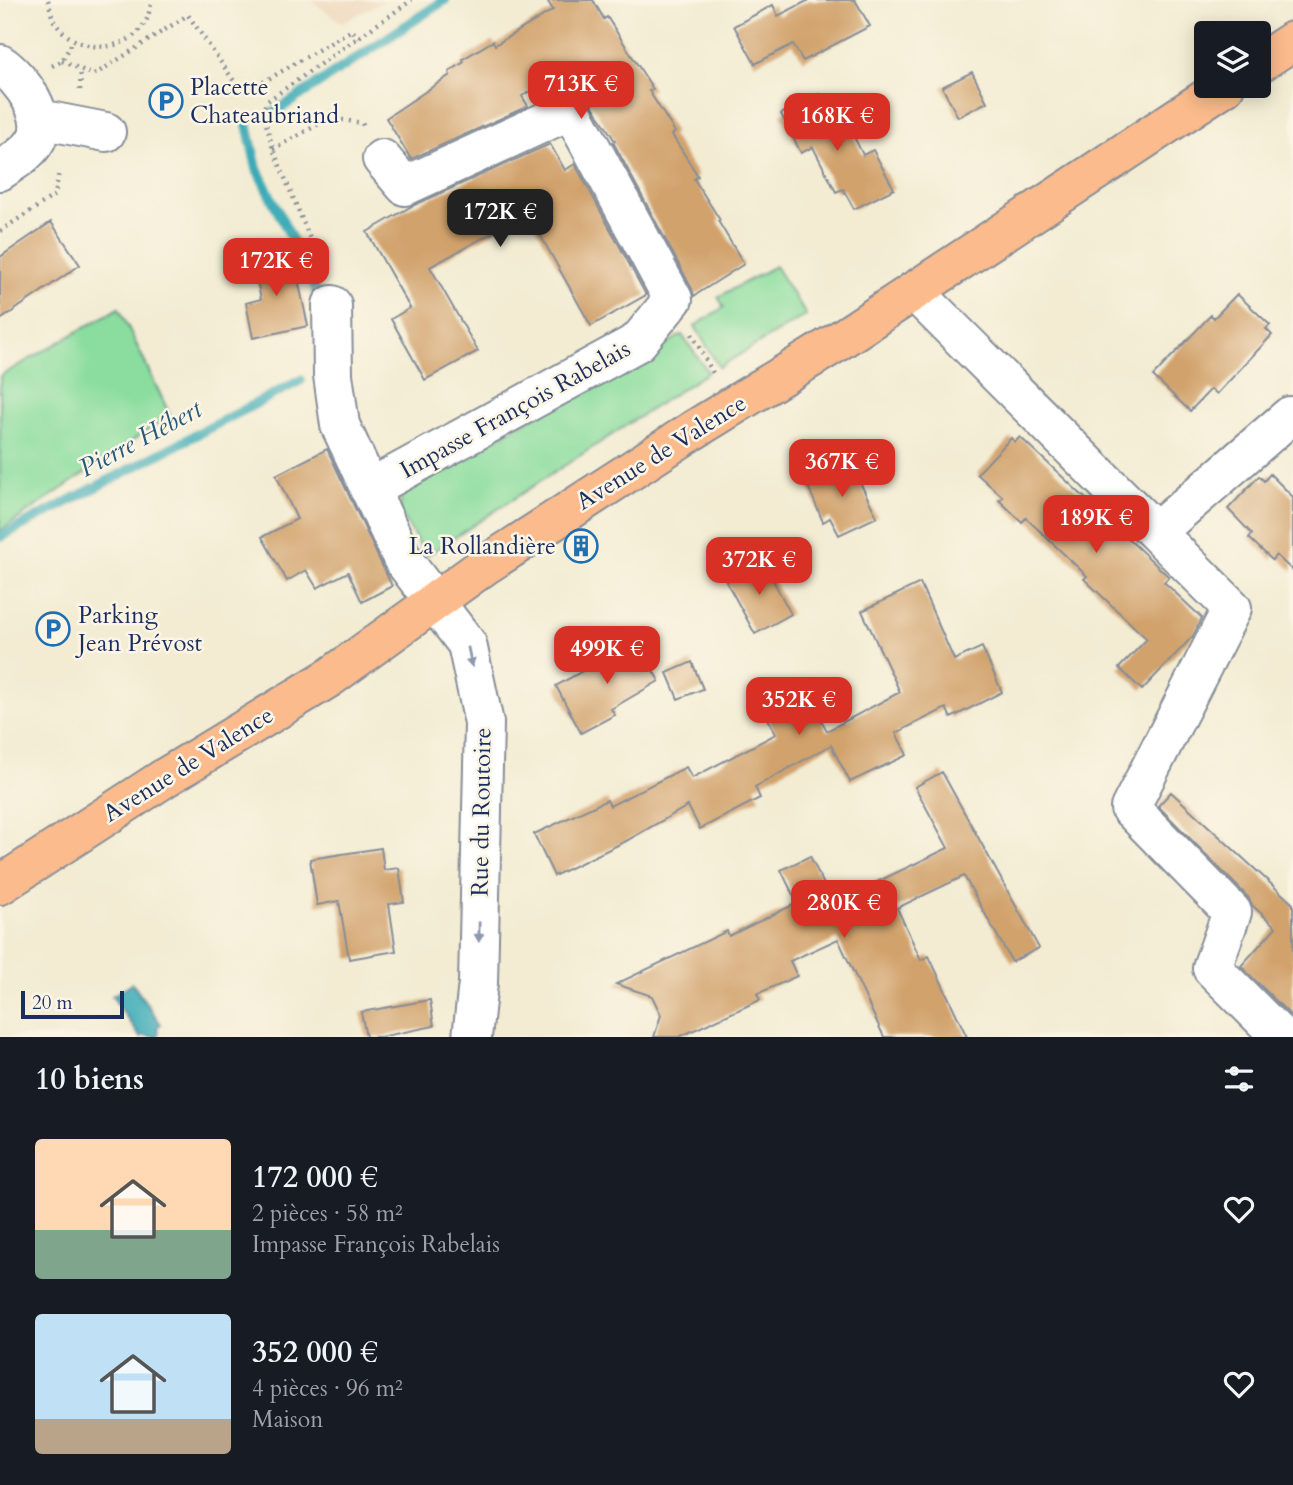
<!DOCTYPE html>
<html lang="fr">
<head>
<meta charset="utf-8">
<style>
  :root { --surface:#171b24; --page:#242831; --text:#f1f3f6; --muted:#9ea1a6; --accent:#d93025 }
  body { margin:0; font-family:Cardo,serif; background:var(--page); color:var(--text); height:100vh; display:flex; flex-direction:column; font-size:26px; white-space:nowrap }
  * { box-sizing:border-box; margin:0 }
  p { font-size:23px; color:var(--muted) }
  .icon { flex:none; width:38px; height:38px; fill:none; stroke:currentColor; stroke-width:2; stroke-linecap:round; stroke-linejoin:round }
  .map { position:relative; height:1037px; overflow:hidden }
  .details { display:flex; flex-direction:column; background:var(--surface); flex:1 }
  .details>* { flex:none }
  .controls { position:absolute; left:1194px; top:21px; display:grid; gap:14px }
  .controls a { display:grid; place-items:center; width:77px; height:77px; border-radius:7px; background:var(--surface); box-shadow:0 4px 18px #0003; font-size:35px }
  .scale { position:absolute; left:21px; bottom:18px; width:103px; box-sizing:border-box; padding-left:7px; border:4px solid #1b2f5e; border-top:0; font-size:19px; line-height:24px; white-space:nowrap; color:#1b2f5e; -webkit-text-stroke:5px #fcf5e5; paint-order:stroke }
  .price { position:absolute; translate:-50% -60px; padding:0 16px; border-radius:14px; background:var(--accent); color:#fff; font-size:23px; line-height:46px; filter:drop-shadow(0 2px 4px #0008) }
  .price::after { content:''; position:absolute; left:50%; top:42px; width:21px; height:16px; margin-left:-10px; background:inherit; clip-path:polygon(0 0,100% 0,50% 100%) }
  .price.selected { background:#222; color:#fff }
  ul { padding:0; list-style:none }
  li { display:flex; align-items:center; gap:21px; height:175px; padding:0 35px }
  li span { display:grid; place-items:center; flex:none; width:196px; height:140px; border-radius:7px; color:#555 }
  li>.icon { margin-inline-start:auto }
  span .icon { width:84px; height:84px; fill:#fffc; stroke-width:1 }
  li b { font-size:30px }
  h2 { display:flex; justify-content:space-between; align-items:center; height:84px; padding:0 35px; font-size:30px }
  .map>svg:first-child { display:block }
  .built { fill:#edd7bb }
  .green { fill:#8add9e; stroke:#52867e; stroke-width:2 }
  .water { fill:#3aabb7; stroke:#2a6d8a; stroke-width:2 }
  .lines { fill:none; stroke-linecap:round; stroke-linejoin:round }
  .stream { stroke:#3aabb7; stroke-width:10 }
  .building { fill:#d1a26c }
  .minor-casing { stroke:#878e98; stroke-width:42 }
  .major-casing { stroke:#878e98; stroke-width:42 }
  .path { stroke:#878e98; stroke-width:4.5; stroke-dasharray:2 5; stroke-linecap:butt }
  .minor { stroke:#fff; stroke-width:38 }
  .major { stroke:#fbbb8c; stroke-width:38 }
  .oneway { fill:#8d97ae }
  .labels { text-anchor:middle; stroke-width:5; stroke-linejoin:round; paint-order:stroke }
  .poi-label { font-size:24px; fill:#1b2f5e; stroke:#fcf5e5; text-anchor:start }
  .street-label { font-size:24px; fill:#1b2f5e; stroke:#fcf5e5 }
  .water-label { font-size:26px; font-style:italic; fill:#265a7d; stroke:#fcf5e5 }
</style>
</head>
<body>
<div class="map">
<svg width="1293" height="1037" viewBox="0 0 1293 1037">
  <rect width="100%" height="100%" fill="#fcf5e5"/>
  <filter id="ink" filterUnits="userSpaceOnUse"><feTurbulence type="fractalNoise" baseFrequency=".0143" numOctaves="2"/><feDisplacementMap in="SourceGraphic" scale="14" xChannelSelector="R" yChannelSelector="G"/><feConvolveMatrix kernelMatrix="1 2 1 2 8 2 1 2 1" color-interpolation-filters="sRGB"/></filter>
  <filter id="wash" filterUnits="userSpaceOnUse"><feTurbulence type="fractalNoise" baseFrequency=".00686" numOctaves="4" result="noise"/><feDisplacementMap in="SourceGraphic" scale="28" xChannelSelector="R" yChannelSelector="G"/><feGaussianBlur stdDeviation="1.57" result="paint"/><feColorMatrix in="noise" values="0 0 0 0 0 0 0 0 0 0 0 0 0 0 0 0 0 1.4 0 .05"/><feComposite in="paint" operator="in"/></filter>
  <g filter="url(#wash)">
    <rect width="100%" height="100%" fill="#f3ecd3"/>
    <path class="built" d="M311 0H385L342 23Z"/>
    <path class="green" d="M775 266 806 315 719 367 695 326 724 307 718 297Z
      M119 308 170 415 0 531V376Z
      M682 335 708 372 426 556 400 512 402 490Z"/>
    <path class="water" d="M132 983 161 1024 157 1027 159 1033 157 1037 144 1035 140 1037 112 996Z"/>
    <g class="lines">
      <path class="stream" d="M272 114 445 0
        M247 124 257 169 315 286 317 307
        M0 537 301 380"/>
    </g>
    <g id="blocks">
      <path class="building" d="M547 0H593L604 19 607 17 653 89 649 91 675 132 672 135 698 176 694 179 720 220 718 221 744 264 694 296 692 289 613 142 615 141 568 67 522 96 528 106 411 159 386 118 450 75 449 72 464 62 463 59 493 41 495 45 553 10Z
        M809 0H855L870 26 803 61 793 44 755 64 734 26 773 5 778 16Z
        M972 72 987 102 958 117 942 87Z
        M819 94 840 132 849 127 863 155 873 150 894 189 854 209 843 189 836 192 813 147 801 153 781 114Z
        M550 144 565 170 575 164 646 295 591 326 528 213 430 267 478 351 425 380 391 319 410 308 367 232 412 206Z
        M51 222 80 265 0 320V257Z
        M283 250 291 271 296 270 308 326 253 338 246 303 261 299 253 262Z
        M1237 294 1270 325 1266 329 1272 335 1217 394 1211 389 1190 411 1153 376 1211 315 1214 318Z
        M1020 437 1169 577 1164 582 1202 618 1193 636 1142 690 1119 668 1147 639 1084 579 1087 576 1026 518 1022 522 999 500 1003 497 977 474 1011 438 1015 442Z
        M327 449 392 586 362 602 348 572 317 588 306 570 287 581 262 537 297 519 276 475Z
        M850 462 877 517 839 535 830 518 823 522 808 486 814 482 813 479Z
        M1270 474 1293 497V571L1276 555 1272 560 1249 538 1252 534 1228 509 1259 476 1264 481Z
        M762 560 791 614 755 634 726 581Z
        M920 583 954 660 982 647 1002 692 951 718 946 708 896 733 907 755 850 782 831 745 755 787 760 798 700 829 688 806 626 841 554 876 534 834 607 800 610 806 686 767 692 778 776 734 761 706 802 684 827 731 900 692 862 611Z
        M636 641 659 681 611 709 615 715 581 733 556 686Z
        M692 662 703 689 678 699 667 673Z
        M942 772 1039 948 1012 962 964 876 897 908 921 960 929 956 967 1037H884L838 939 790 961 797 976 757 994 760 1000 679 1037H654L661 1015 652 996 616 984 727 931 729 936 797 903 781 870 810 856 833 903 948 848 915 787Z
        M1171 792 1293 904V1018L1241 966 1276 927 1253 906 1248 897 1158 806Z
        M381 848 384 870 399 868 404 902 389 904 396 951 349 959 339 901 317 905 310 859Z
        M430 1000 434 1026 380 1037H366L361 1012Z"/>
    </g>
  </g>
  <g filter="url(#ink)">
    <use href="#blocks" fill-opacity="0" stroke="#878e98" stroke-width="2"/>
    <g class="lines">
      <defs>
        <path id="minor" d="M0 64C20 77 52 119 34 143 26 155 11 163 0 171
          M39 119 106 132
          M914 291 1232 608 1130 808 1232 912 1212 968 1281 1037
          M332 305 333 375 340 425 403 560 467 644 484 723 478 983 472 1037
          M369 489 638 342 673 299 571 110 405 186 382 159
          M1156 532 1290 416 1293 419"/>
        <path id="major" d="M1258 64 1293 41
          M0 885 166 777 329 678 484 566 692 431 834 344 1225 86"/>
      </defs>
      <use href="#minor" class="minor-casing"/>
      <use href="#major" class="major-casing"/>
      <path class="path" d="M48 0C50 6 51 16 54 21 74 54 127 56 146 21 149 16 150 6 152 0
        M62 61 94 75 188 15 243 94 352 30 358 38
        M52 66 62 61 73 41
        M80 90 81 69
        M273 149 330 118 362 123 364 128
        M0 231 55 195 59 171
        M323 270 273 149 263 113 266 102 412 0
        M692 334 714 375"/>
      <use href="#minor" class="minor"/>
      <use href="#major" class="major"/>
    </g>
    <defs><path id="oneway-solid" d="M-6-.8H1V-3.2L6.5 0L1 3.2V.8H-6Z" transform="scale(1.75)"/></defs>
    <g class="oneway">
      <use href="#oneway-solid" transform="translate(470 657) rotate(78)"/>
      <use href="#oneway-solid" transform="translate(479 932) rotate(91)"/>
    </g>
  </g>
  <defs>
    <symbol id="parking-ring" viewBox="-11 -11 22 22"><circle r="9.5" fill="#fcf5e5" stroke="#1f6fb2" stroke-width="1.5"/><path d="M-3.5-5.5H1a3.5 3.5 0 0 1 0 7H-1V5.5H-3.5ZM-1-3.4V-.6H.8a1.4 1.4 0 0 0 0-2.8Z" fill="#1f6fb2"/></symbol>
    <symbol id="building-ring" viewBox="-11 -11 22 22"><circle r="9.5" fill="#fcf5e5" stroke="#1f6fb2" stroke-width="1.5"/><path d="M-4-6H4V6H1V3H-1V6H-4ZM-2.5-4.3h1.7v1.8h-1.7ZM.8-4.3h1.7v1.8H.8ZM-2.5-1h1.7V.8h-1.7ZM.8-1h1.7V.8H.8Z" fill="#1f6fb2"/></symbol>
  </defs>
  <g fill-rule="evenodd">
    <use href="#parking-ring" x="147" y="82" width="38" height="38"/>
    <use href="#building-ring" x="562" y="527" width="38" height="38"/>
    <use href="#parking-ring" x="34" y="610" width="38" height="38"/>
  </g>
  <g class="labels">
    <g class="poi-label">
      <text x="190" y="95">Placette<tspan x="190" dy="28">Chateaubriand</tspan></text>
      <text x="556" y="554" text-anchor="end">La Rollandière</text>
      <text x="78" y="623">Parking<tspan x="78" dy="28">Jean Prévost</tspan></text>
    </g>
    <g class="street-label">
      <text transform="translate(515 409) rotate(-29)" y="8">Impasse François Rabelais</text>
      <text transform="translate(661 452) rotate(-32)" y="8">Avenue de Valence</text>
      <text transform="translate(188 764) rotate(-32)" y="8">Avenue de Valence</text>
      <text transform="translate(481 812) rotate(-89)" y="8">Rue du Routoire</text>
    </g>
    <g class="water-label">
      <text transform="translate(140 438) rotate(-28)" y="9">Pierre Hébert</text>
    </g>
  </g>
</svg>
<div class="controls">
<a><svg class="icon" aria-label="layers" viewBox="0 0 24 24"><path d="M12 4l9 5-9 5-9-5zM3 14l9 5 9-5"/></svg></a>
</div>
<div class="scale">20 m</div>
<b class="price" style="left:581px;top:121px">713K €</b>
<b class="price" style="left:837px;top:153px">168K €</b>
<b class="price selected" style="left:500px;top:249px">172K €</b>
<b class="price" style="left:276px;top:298px">172K €</b>
<b class="price" style="left:842px;top:499px">367K €</b>
<b class="price" style="left:1096px;top:555px">189K €</b>
<b class="price" style="left:759px;top:597px">372K €</b>
<b class="price" style="left:607px;top:686px">499K €</b>
<b class="price" style="left:799px;top:737px">352K €</b>
<b class="price" style="left:844px;top:940px">280K €</b>
</div>
<section class="details">
<h2>10 biens<svg class="icon" aria-label="filters" viewBox="0 0 24 24"><path d="M4 7h16M4 17h16"/><circle cx="9" cy="7" r="2"/><circle cx="15" cy="17" r="2"/></svg></h2>
<ul>
<li><span style="background:linear-gradient(#ffd9b3 65%,#7fa58c 0)"><svg class="icon" aria-label="home" viewBox="0 0 24 24"><path d="M3 11l9-7 9 7M6 9v11h12V9"/></svg></span><div><b>172 000 €</b><p>2 pièces · 58 m²</p><p>Impasse François Rabelais</p></div><svg class="icon" aria-label="heart" viewBox="0 0 24 24"><path d="M12 20l-8-8c-3-5 5-10 8-4 3-6 11-1 8 4z"/></svg></li>
<li><span style="background:linear-gradient(#bfe0f5 75%,#b9a48a 0)"><svg class="icon" aria-label="home" viewBox="0 0 24 24"><path d="M3 11l9-7 9 7M6 9v11h12V9"/></svg></span><div><b>352 000 €</b><p>4 pièces · 96 m²</p><p>Maison</p></div><svg class="icon" aria-label="heart" viewBox="0 0 24 24"><path d="M12 20l-8-8c-3-5 5-10 8-4 3-6 11-1 8 4z"/></svg></li>
</ul>
</section>
</body>
</html>
